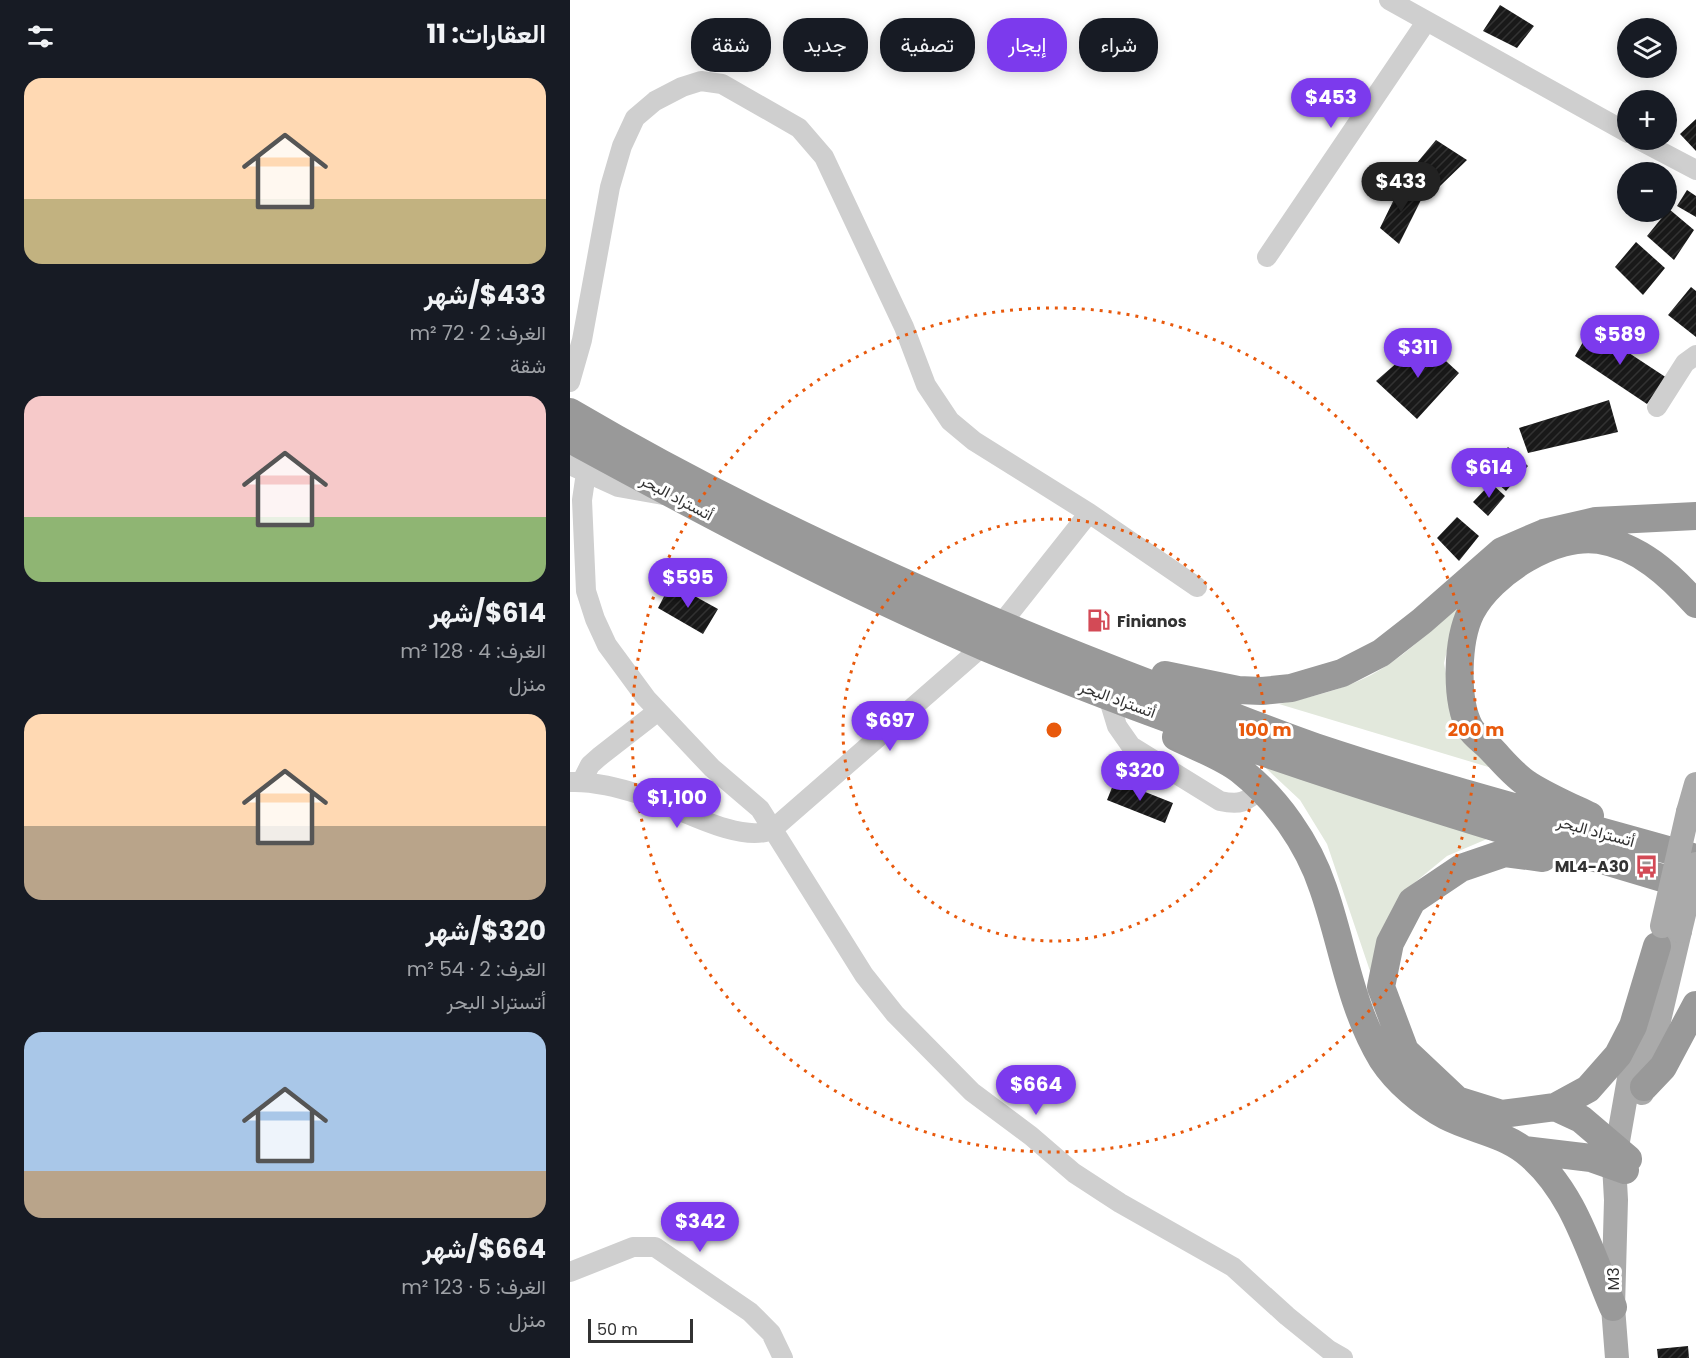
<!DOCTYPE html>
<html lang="ar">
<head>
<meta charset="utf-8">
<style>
  :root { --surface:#171b24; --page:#20242c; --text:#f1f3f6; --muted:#9ea1a6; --accent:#7c3aed }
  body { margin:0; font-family:Poppins,Vazirmatn,sans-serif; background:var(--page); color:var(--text); direction:rtl; height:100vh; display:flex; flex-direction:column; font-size:22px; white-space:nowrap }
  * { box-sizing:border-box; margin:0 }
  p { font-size:20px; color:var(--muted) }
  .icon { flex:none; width:33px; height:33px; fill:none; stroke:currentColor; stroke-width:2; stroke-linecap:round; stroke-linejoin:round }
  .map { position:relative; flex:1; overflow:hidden; direction:ltr }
  .sheet { display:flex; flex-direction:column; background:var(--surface); width:570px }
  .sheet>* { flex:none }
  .guide { position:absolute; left:18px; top:18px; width:570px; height:54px; direction:rtl; display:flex; gap:12px }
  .tools { position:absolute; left:1047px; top:18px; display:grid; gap:12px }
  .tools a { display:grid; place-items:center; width:60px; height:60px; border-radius:50%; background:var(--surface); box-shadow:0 3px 15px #0003; font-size:30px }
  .scale { position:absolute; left:18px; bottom:15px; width:105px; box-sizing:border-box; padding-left:6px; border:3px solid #323232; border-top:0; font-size:16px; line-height:21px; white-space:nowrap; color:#323232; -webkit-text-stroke:4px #fff; paint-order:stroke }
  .price { position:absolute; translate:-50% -51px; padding:0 14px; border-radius:21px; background:var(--accent); color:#fff; font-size:20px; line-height:39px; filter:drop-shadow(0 2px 3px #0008) }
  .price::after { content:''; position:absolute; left:50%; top:36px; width:18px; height:14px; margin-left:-9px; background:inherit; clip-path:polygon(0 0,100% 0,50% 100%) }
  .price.on { background:#222; color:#fff }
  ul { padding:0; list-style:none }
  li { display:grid; align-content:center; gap:12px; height:318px; padding:0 24px }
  li span { display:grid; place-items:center; height:186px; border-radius:18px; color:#555 }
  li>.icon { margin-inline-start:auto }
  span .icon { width:108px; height:108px; fill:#fffc; stroke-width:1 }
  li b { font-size:26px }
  h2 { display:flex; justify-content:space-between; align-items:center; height:72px; padding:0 24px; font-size:26px }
  .chip { padding:0 21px; border-radius:24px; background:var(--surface); box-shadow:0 3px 15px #0003; font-size:21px; line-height:54px }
  .chip.on { background:var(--accent); color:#fff }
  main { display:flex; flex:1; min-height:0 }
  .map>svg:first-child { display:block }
  .green { fill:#e2e8dc }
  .building { fill:url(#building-hatch) }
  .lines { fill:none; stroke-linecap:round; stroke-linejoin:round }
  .minor { stroke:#cfcfcf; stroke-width:20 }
  .major { stroke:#aaa; stroke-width:24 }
  .highway { stroke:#999; stroke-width:28 }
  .major-bridge { stroke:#aaa; stroke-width:24 }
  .ring { fill:none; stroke:#e8590c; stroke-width:3; stroke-dasharray:3 6 }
  .labels { text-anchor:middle; stroke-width:6; stroke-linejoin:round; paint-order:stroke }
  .street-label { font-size:16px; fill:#323232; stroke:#fff }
  .poi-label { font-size:16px; font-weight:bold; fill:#323232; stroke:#fff; text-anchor:start }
  .centre { fill:#e8590c; stroke:#fff; stroke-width:3 }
  .ring-label { font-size:18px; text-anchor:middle; font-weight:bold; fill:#e8590c; stroke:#fff; stroke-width:6; stroke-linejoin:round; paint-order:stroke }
</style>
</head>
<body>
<main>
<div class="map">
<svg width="1126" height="1358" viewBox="0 0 1126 1358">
  <defs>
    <pattern id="building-hatch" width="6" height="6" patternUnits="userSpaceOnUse" patternTransform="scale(1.5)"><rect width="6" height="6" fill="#191919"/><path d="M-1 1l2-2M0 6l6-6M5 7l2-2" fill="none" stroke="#323232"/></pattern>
  </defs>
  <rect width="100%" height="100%" fill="#fff"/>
  <path class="green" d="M897 597 882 630 874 663 882 707 925 769 709 704C741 697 772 690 801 675 837 656 867 624 897 597Z
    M684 757 917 839 877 856 838 888 801 974 757 844 730 800Z"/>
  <path class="building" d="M930 5 964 26 947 48 913 31Z
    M1126 119V151L1110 134Z
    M866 140 897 160 869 187 846 164Z
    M832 183 853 196 829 244 810 228Z
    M1117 190 1126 196V217L1107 206Z
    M1099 209 1124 230 1104 260 1077 236Z
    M1066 242 1095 268 1073 295 1045 267Z
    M1121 287 1126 291V337L1098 315Z
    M1021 328 1097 378 1077 404 1005 356Z
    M853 340 889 373 847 419 806 381Z
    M1039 400 1048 432 958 453 949 428Z
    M938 447 958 466 936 491 916 473Z
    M921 483 935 496 918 516 903 502Z
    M887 517 909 536 889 561 867 538Z
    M101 583 148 609 133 634 88 608Z
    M545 780 603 803 595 823 537 800Z
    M1118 1346 1119 1358H1088L1087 1349Z"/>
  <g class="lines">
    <path class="minor" d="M819 0 1058 133
      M1069 140 1126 170
      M697 257 856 22
      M0 382 12 340 40 187 52 146 65 118 85 101 112 87 131 81 152 84 229 128 254 157 334 327 356 385 380 421 404 441 519 513 627 587
      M1087 407 1115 363 1126 355
      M0 465 48 487 93 495
      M16 473 12 500 16 591 25 619 37 645 76 698 142 768 190 809 294 975 325 1014 402 1092 461 1136 504 1173 550 1203 663 1267 717 1316 759 1350 773 1358
      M431 624 519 513
      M540 703 547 726 561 746 650 801C669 805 677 803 690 788
      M12 781 20 765 29 757 88 711
      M0 782C24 781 49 788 72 795 104 806 173 846 203 829L413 646
      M0 1272 63 1247H85L180 1312 201 1333 213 1358"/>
    <path class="major" d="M1118 812 1126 784
      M1072 1093 1110 931
      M1047 1358 1043 1307 1046 1200 1044 1164 1068 1027"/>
    <path class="highway" d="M0 412C187 522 388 611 591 688 642 708 693 729 745 747 871 789 999 822 1126 858
      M0 439C136 513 272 586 415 647 646 744 886 817 1126 888
      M595 675 668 690 692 691 721 688 772 673 811 653 852 621 932 551 974 533 1026 521 1126 516
      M606 737C626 747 652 756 670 770 707 799 738 843 753 888 773 945 780 1006 812 1059 827 1082 852 1103 876 1116 901 1129 932 1133 955 1151 1003 1188 1020 1253 1043 1307
      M1020 816C999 806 978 797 959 785 944 776 931 759 919 747 913 741 904 735 900 728 885 700 887 640 901 612 921 573 985 533 1029 540 1069 546 1100 575 1126 604
      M973 858 935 853 891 868 842 901 820 943 811 987 835 1051 887 1100 932 1114 985 1107 1018 1089 1048 1055 1063 1026 1087 946
      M1074 1087 1093 1067 1126 1005
      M985 1107 1011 1119 1058 1159
      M954 1150 1021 1158 1055 1170"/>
    <path class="major-bridge" d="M1092 926 1118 812
      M1110 931 1126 864"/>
  </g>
  <g class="ring">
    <circle cx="484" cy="730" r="211"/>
    <circle cx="484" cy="730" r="422"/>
  </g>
  <defs>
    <symbol id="fuel-bare" viewBox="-9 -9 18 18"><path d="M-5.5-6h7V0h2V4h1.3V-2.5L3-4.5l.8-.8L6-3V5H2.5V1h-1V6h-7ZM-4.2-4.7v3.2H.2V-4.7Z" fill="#d34a56" stroke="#fff" stroke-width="2.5" paint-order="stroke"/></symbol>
    <symbol id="bus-bare" viewBox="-9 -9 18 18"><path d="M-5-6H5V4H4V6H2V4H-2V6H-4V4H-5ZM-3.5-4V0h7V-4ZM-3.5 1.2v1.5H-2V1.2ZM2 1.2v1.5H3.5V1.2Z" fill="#d34a56" stroke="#fff" stroke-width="2.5" paint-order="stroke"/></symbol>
  </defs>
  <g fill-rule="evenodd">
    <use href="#fuel-bare" x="512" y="604" width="33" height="33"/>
    <use href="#bus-bare" x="1060" y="850" width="33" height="33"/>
  </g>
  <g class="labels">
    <g class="street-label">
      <text transform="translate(107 497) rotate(28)" y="6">أتستراد البحر</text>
      <text transform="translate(548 699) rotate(20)" y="6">أتستراد البحر</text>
      <text transform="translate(1026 831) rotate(15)" y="6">أتستراد البحر</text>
      <text transform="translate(1043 1279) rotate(-90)" y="6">M3</text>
    </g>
    <g class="poi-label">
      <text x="547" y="627">Finianos</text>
      <text x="1059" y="872" text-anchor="end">ML4-A30</text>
    </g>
  </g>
  <circle cx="484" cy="730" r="9" class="centre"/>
  <g class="ring-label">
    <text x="695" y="736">100 m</text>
    <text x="906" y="736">200 m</text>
  </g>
</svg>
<div class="tools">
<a><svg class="icon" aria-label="layers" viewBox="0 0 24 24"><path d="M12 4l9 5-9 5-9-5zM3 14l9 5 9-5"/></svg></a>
<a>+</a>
<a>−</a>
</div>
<div class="scale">50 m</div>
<b class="price" style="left:761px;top:129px">$453</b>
<b class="price on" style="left:831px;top:213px">$433</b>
<b class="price" style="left:1050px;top:366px">$589</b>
<b class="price" style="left:848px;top:379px">$311</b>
<b class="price" style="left:919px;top:499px">$614</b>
<b class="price" style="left:118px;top:609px">$595</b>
<b class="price" style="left:320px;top:752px">$697</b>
<b class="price" style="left:570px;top:802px">$320</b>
<b class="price" style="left:107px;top:829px">$1,100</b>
<b class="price" style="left:466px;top:1116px">$664</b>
<b class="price" style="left:130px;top:1253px">$342</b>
<div class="guide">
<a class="chip">شراء</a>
<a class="chip on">إيجار</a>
<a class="chip">تصفية</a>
<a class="chip">جديد</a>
<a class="chip">شقة</a>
</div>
</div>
<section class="sheet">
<h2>العقارات: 11<svg class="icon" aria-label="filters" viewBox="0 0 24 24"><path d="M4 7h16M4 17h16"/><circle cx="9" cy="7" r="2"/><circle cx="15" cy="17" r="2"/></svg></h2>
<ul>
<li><span style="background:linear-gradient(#ffd9b3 65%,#c2b280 0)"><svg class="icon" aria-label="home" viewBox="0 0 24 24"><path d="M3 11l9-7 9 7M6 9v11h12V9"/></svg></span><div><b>$433/شهر</b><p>الغرف: 2 · 72 m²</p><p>شقة</p></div></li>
<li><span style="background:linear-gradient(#f6c9c9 65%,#8fb573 0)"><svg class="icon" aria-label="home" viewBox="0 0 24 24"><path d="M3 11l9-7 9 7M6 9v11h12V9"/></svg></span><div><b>$614/شهر</b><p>الغرف: 4 · 128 m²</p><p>منزل</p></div></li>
<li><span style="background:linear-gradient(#ffd9b3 60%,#b9a48a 0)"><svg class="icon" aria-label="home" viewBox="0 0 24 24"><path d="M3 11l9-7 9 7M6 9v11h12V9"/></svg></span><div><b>$320/شهر</b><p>الغرف: 2 · 54 m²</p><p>أتستراد البحر</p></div></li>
<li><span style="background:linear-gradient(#a9c7e8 75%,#b9a48a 0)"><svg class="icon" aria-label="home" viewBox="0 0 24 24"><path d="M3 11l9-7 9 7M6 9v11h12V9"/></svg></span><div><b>$664/شهر</b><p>الغرف: 5 · 123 m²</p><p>منزل</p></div></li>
</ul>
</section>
</main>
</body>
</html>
